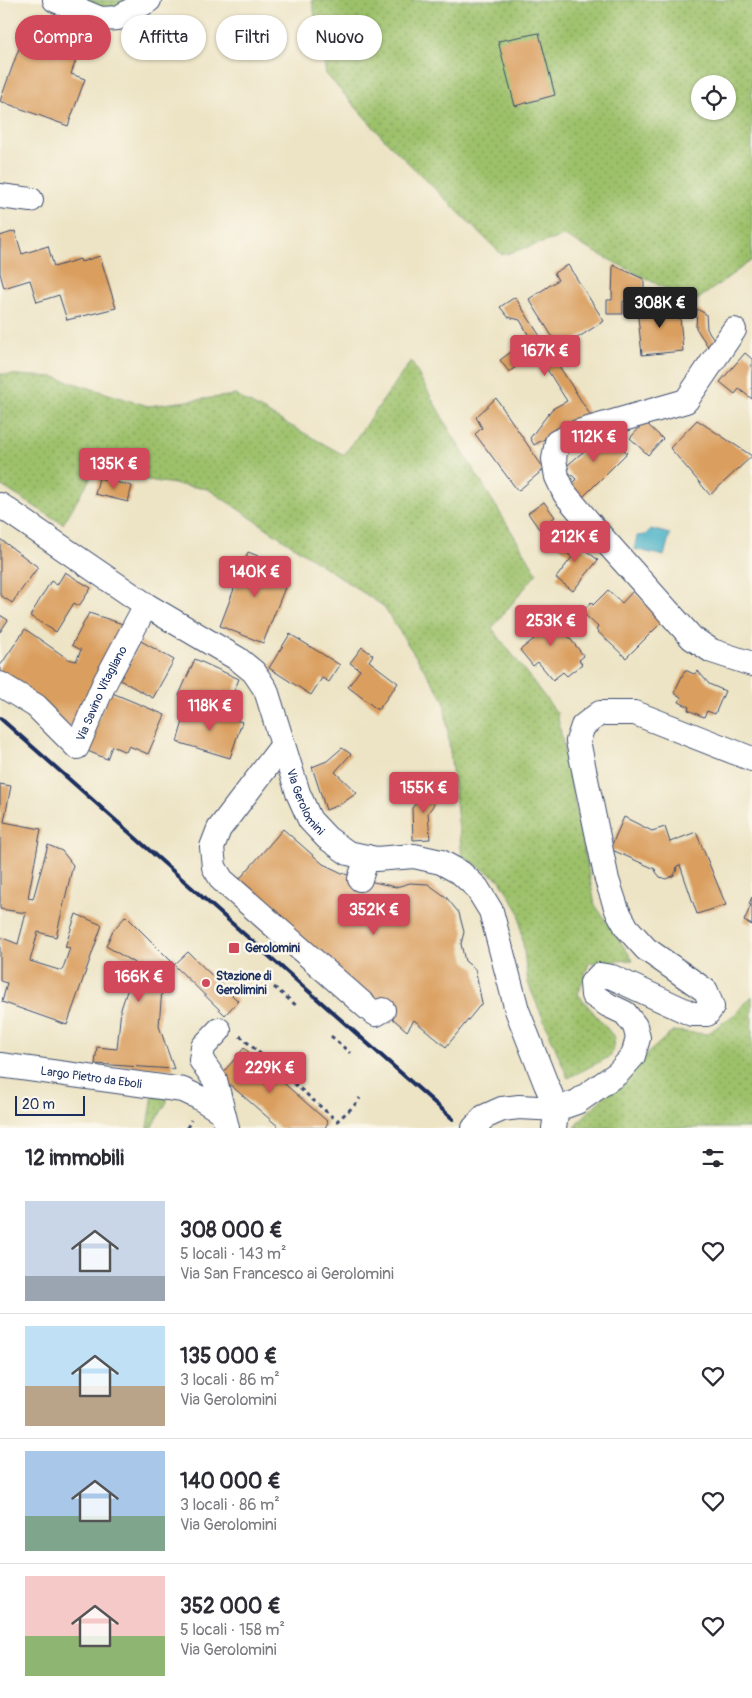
<!DOCTYPE html>
<html lang="it">
<head>
<meta charset="utf-8">
<style>
  :root { --surface:#fff; --page:#f2f2f3; --text:#2b2b33; --muted:#7c7c81; --line:#e1e1e2; --accent:#d1495b }
  body { margin:0; font-family:Pangolin,sans-serif; background:var(--page); color:var(--text); height:100vh; display:flex; flex-direction:column; font-size:19px; white-space:nowrap }
  * { box-sizing:border-box; margin:0 }
  p { font-size:16px; color:var(--muted) }
  .icon { flex:none; width:28px; height:28px; fill:none; stroke:currentColor; stroke-width:2; stroke-linecap:round; stroke-linejoin:round }
  .map { position:relative; height:1128px; overflow:hidden }
  .panel { display:flex; flex-direction:column; background:var(--surface); flex:1 }
  .panel>* { flex:none }
  .hud { position:absolute; left:15px; top:15px; width:500px; height:45px; display:flex; gap:10px }
  .tools { position:absolute; left:691px; top:75px; display:grid; gap:10px }
  .tools a { display:grid; place-items:center; width:45px; height:45px; border-radius:50%; background:var(--surface); box-shadow:0 1px 4px #0004; font-size:25px }
  .scale { position:absolute; left:15px; bottom:12px; width:70px; box-sizing:border-box; padding-left:5px; border:2px solid #1b2f5e; border-top:0; font-size:14px; line-height:18px; white-space:nowrap; color:#1b2f5e; -webkit-text-stroke:4px #fbf7ec; paint-order:stroke }
  .price { position:absolute; translate:-50% -42px; padding:0 11px; border-radius:5px; background:var(--accent); color:#fff; font-size:16px; line-height:32px; filter:drop-shadow(0 1px 2px #0008) }
  .price::after { content:''; position:absolute; left:50%; top:30px; width:15px; height:11px; margin-left:-8px; background:inherit; clip-path:polygon(0 0,100% 0,50% 100%) }
  .price.on { background:#222; color:#fff }
  ul { padding:0; list-style:none }
  li { display:flex; align-items:center; gap:15px; height:125px; padding:0 25px }
  li+li { border-top:1px solid var(--line) }
  li span { display:grid; place-items:center; flex:none; width:140px; height:100px; border-radius:0px; color:#555 }
  li>.icon { margin-inline-start:auto }
  span .icon { width:60px; height:60px; fill:#fffc; stroke-width:1 }
  li b { font-size:21px }
  h2 { display:flex; justify-content:space-between; align-items:center; height:60px; padding:0 25px; font-size:21px }
  .pill { padding:0 18px; border-radius:22px; background:var(--surface); box-shadow:0 1px 4px #0004; font-size:18px; line-height:45px }
  .pill.on { background:var(--accent); color:#fff }
  .map>svg:first-child { display:block }
  .grass { fill:url(#grass-dots); stroke:#5c7864; fill-rule:evenodd }
  .water { fill:#48b1c6; stroke:#327092 }
  .building { fill:#da9f5e }
  .lines { fill:none; stroke-linecap:round; stroke-linejoin:round }
  .minor-casing { stroke:#3a4a6d; stroke-width:26 }
  .path { stroke:#3a4a6d; stroke-width:3; stroke-dasharray:4 4; stroke-linecap:butt }
  .minor { stroke:#fff; stroke-width:24 }
  .rail { stroke:#1b2f5e; stroke-width:4 }
  .poi-dot { fill:#d1495b; stroke:#fbf7ec; stroke-width:2 }
  .labels { text-anchor:middle; stroke-width:5; stroke-linejoin:round; paint-order:stroke }
  .street-label { font-size:12px; fill:#1b2f5e; stroke:#fbf7ec }
  .poi-label { font-size:12px; font-weight:bold; fill:#1b2f5e; stroke:#fbf7ec; text-anchor:start }
</style>
</head>
<body>
<div class="map">
<svg width="752" height="1128" viewBox="0 0 752 1128">
  <defs>
    <pattern id="grass-dots" width="8" height="8" patternUnits="userSpaceOnUse" patternTransform="scale(1.25)"><rect width="8" height="8" fill="#9dc16b"/><path d="M2 2h.1M6 6h.1" fill="none" stroke="#7f9d5b" stroke-width="1.8" stroke-linecap="round"/></pattern>
  </defs>
  <rect width="100%" height="100%" fill="#fbf7ec"/>
  <filter id="ink" filterUnits="userSpaceOnUse"><feTurbulence type="fractalNoise" baseFrequency=".02" numOctaves="2"/><feDisplacementMap in="SourceGraphic" scale="10" xChannelSelector="R" yChannelSelector="G"/><feConvolveMatrix kernelMatrix="1 2 1 2 8 2 1 2 1" color-interpolation-filters="sRGB"/></filter>
  <filter id="wash" filterUnits="userSpaceOnUse"><feTurbulence type="fractalNoise" baseFrequency=".0096" numOctaves="4" result="noise"/><feDisplacementMap in="SourceGraphic" scale="20" xChannelSelector="R" yChannelSelector="G"/><feGaussianBlur stdDeviation="1.12" result="paint"/><feColorMatrix in="noise" values="0 0 0 0 0 0 0 0 0 0 0 0 0 0 0 0 0 1.4 0 .05"/><feComposite in="paint" operator="in"/></filter>
  <g filter="url(#wash)">
    <rect width="100%" height="100%" fill="#ede4c5"/>
    <path class="grass" d="M69 0H131L103 13Z
      M312 0H752V260L693 303 564 236 502 255 386 141 326 74ZM700 84H728V111H700Z
      M411 361 451 433 537 573 492 628 557 713 595 905 633 960 589 963 578 994 615 1038 611 1056 568 1078 528 983 519 912 500 880 462 856 444 700 383 606 208 489 94 472 63 524 0 485V374L54 377 148 406 235 395 344 455Z
      M752 996V1128H575L580 1120 649 1052 673 1031 707 1034 735 1014Z
      M153 1094 167 1098V1102L152 1127 148 1128Z"/>
    <path class="water" d="M651 529 670 534 664 556 634 549 637 536 645 535Z"/>
    <g id="blocks">
      <path class="building" d="M28 23 82 43 71 74 85 79 68 126 0 101Z
        M539 33 555 95 515 106 498 41Z
        M15 231 22 254 48 246 54 267 80 259 81 262 100 256 116 308 67 320 59 295 37 302 30 280 4 288 0 273V236Z
        M568 265 604 321 560 349 529 299 558 280 554 273Z
        M613 265 644 279V301H623V314H607V300H612Z
        M515 297 591 416 560 430 534 445 530 438 552 409 567 401 536 352 509 372 500 360 530 338 520 320 508 317 500 307Z
        M679 304 683 351 642 355 637 308Z
        M697 309 706 314 707 329 716 342 711 351 696 328Z
        M745 353 752 359V399L739 389 735 394 720 382Z
        M496 398 544 469 518 491 475 434 482 428 476 417Z
        M697 420 752 456 710 495 670 448Z
        M645 422 663 439 648 455 630 438Z
        M608 434 627 453 582 498 570 486 576 479 564 468 589 447 583 442Z
        M99 478 132 486 128 502 95 494Z
        M544 502 555 517 539 529 528 513Z
        M565 534 598 560 573 591 556 578 572 557 556 544Z
        M0 539 38 567 12 603 0 595Z
        M248 552 281 565 277 575 288 580 263 643 220 626Z
        M65 572 91 588 79 606 74 603 56 632 30 616 51 581 57 585Z
        M608 590 622 603 633 591 663 621 626 658 596 630 598 627 582 612 591 602 593 605Z
        M541 611 551 624 555 620 584 656 579 660 582 664 567 676 563 672 553 680 538 662 533 666 520 650 534 639 523 625Z
        M89 613 126 625 74 730 0 677V666L25 629 68 659 76 661 81 650 72 645Z
        M0 615 8 620 0 632Z
        M290 634 340 665 329 682 322 678 311 695 269 668Z
        M141 641 174 660 153 698 120 680Z
        M362 647 373 655 369 661 398 683 378 710 348 687 360 670 350 663Z
        M195 659 239 679 232 696 220 691 216 698 206 693 203 700 194 696 192 700 179 695Z
        M685 670 694 674 698 671 709 684 725 691 715 714 707 711 704 717 688 710 689 707 679 702 681 697 674 693Z
        M110 692 165 715 148 754 129 746 126 752 112 746 107 759 85 750Z
        M186 711 215 713 242 722 230 758 177 742Z
        M342 748 351 754 335 772 357 793 341 804 326 810 312 767 327 761Z
        M0 784 11 786 4 822 41 829 28 898 33 899 48 845 62 851 73 865 56 937 38 932 30 961 62 971 70 948 65 947 76 914 102 925 67 1025 2 1002 7 983 0 981V937L18 944 26 913 0 909Z
        M430 785 441 794 428 813 430 839 413 840 412 808Z
        M624 817 652 831 665 827 670 842 696 832 726 905 697 914 680 865 677 866 676 872 673 876 666 879 660 877 656 872 655 869 610 849Z
        M283 829 323 864 342 873 360 879 396 887 410 883 428 884 446 897 459 913 464 932 461 944 465 961 475 969 482 1003 446 1047 414 1020 407 1031 237 882Z
        M752 897V925L744 921 751 905 749 904Z
        M126 916 172 962 163 977 159 1026 174 1069 95 1064 97 1047 117 1049 121 1009 136 964 106 946 113 930Z
        M188 952 238 1001 225 1015 174 965Z
        M244 1048 328 1122 325 1128H280L220 1076Z"/>
    </g>
  </g>
  <g filter="url(#ink)">
    <use href="#blocks" fill-opacity="0" stroke="#3a4a6d" stroke-width="1"/>
    <g class="lines">
      <defs>
        <g id="minor">
          <path d="M55 0 101 19 118 18 149 0"/>
          <path d="M0 196 31 200"/>
          <path d="M734 330 686 401 578 432 557 442 554 459 557 477 565 494 592 526 692 638 712 651 752 664"/>
          <path id="s1" d="M0 505 146 605 238 659 254 672 266 690 298 793 310 820 327 838 348 853 376 859 414 856 441 862 461 873 477 888 491 911 517 1010 546 1084 557 1109 554 1128"/>
          <path id="s2" d="M0 684 36 706 77 747 104 684 146 605"/>
          <path d="M283 745 219 829 212 847 214 867 222 880 370 1010 376 1014 383 1010"/>
          <path d="M360 879 367 857"/>
          <path d="M219 1030 203 1047 201 1060 215 1080 227 1128"/>
          <path id="s3" d="M0 1065 183 1090 198 1097 222 1112"/>
          <path d="M474 1128 484 1117 502 1109 519 1107 557 1109 577 1102 618 1073 633 1056 638 1038 635 1026 625 1013 608 1005 593 995 592 983 600 975 612 977 692 1014H707L712 1007 706 991 646 949 627 928 617 910 607 880 578 741 583 726 600 713H635L752 759"/>
        </g>
      </defs>
      <use href="#minor" class="minor-casing"/>
      <path class="path" d="M274 987 297 1006
        M240 1036 337 1121 353 1107 360 1098
        M331 1036 350 1053
        M187 1128 191 1120"/>
      <use href="#minor" class="minor"/>
      <path class="rail" d="M0 718 453 1119"/>
    </g>
  </g>
  <g class="poi-dot">
    <rect x="228" y="942" width="12" height="12" rx="2.5"/>
    <circle cx="206" cy="983" r="5"/>
  </g>
  <g class="labels">
    <g class="street-label">
      <text dy="4" stroke="none"><textPath href="#s2" startOffset="159">Via Savino Vitagliano</textPath></text>
      <text dy="4" stroke="none"><textPath href="#s1" startOffset="445">Via Gerolomini</textPath></text>
      <text dy="4" stroke="none"><textPath href="#s3" startOffset="92">Largo Pietro da Eboli</textPath></text>
    </g>
    <g class="poi-label">
      <text x="245" y="952">Gerolomini</text>
      <text x="216" y="980">Stazione di<tspan x="216" dy="14">Gerolimini</tspan></text>
    </g>
  </g>
</svg>
<div class="tools">
<a><svg class="icon" aria-label="locate" viewBox="0 0 24 24"><circle cx="12" cy="12" r="6"/><path d="M12 2v4M12 18v4M2 12h4M18 12h4"/></svg></a>
</div>
<div class="scale">20 m</div>
<b class="price on" style="left:660px;top:329px">308K €</b>
<b class="price" style="left:545px;top:377px">167K €</b>
<b class="price" style="left:594px;top:463px">112K €</b>
<b class="price" style="left:114px;top:490px">135K €</b>
<b class="price" style="left:575px;top:563px">212K €</b>
<b class="price" style="left:255px;top:598px">140K €</b>
<b class="price" style="left:551px;top:647px">253K €</b>
<b class="price" style="left:210px;top:732px">118K €</b>
<b class="price" style="left:424px;top:814px">155K €</b>
<b class="price" style="left:374px;top:936px">352K €</b>
<b class="price" style="left:139px;top:1003px">166K €</b>
<b class="price" style="left:270px;top:1094px">229K €</b>
<div class="hud">
<a class="pill on">Compra</a>
<a class="pill">Affitta</a>
<a class="pill">Filtri</a>
<a class="pill">Nuovo</a>
</div>
</div>
<section class="panel">
<h2>12 immobili<svg class="icon" aria-label="filters" viewBox="0 0 24 24"><path d="M4 7h16M4 17h16"/><circle cx="9" cy="7" r="2"/><circle cx="15" cy="17" r="2"/></svg></h2>
<ul>
<li><span style="background:linear-gradient(#c9d6e8 75%,#9aa5b1 0)"><svg class="icon" aria-label="home" viewBox="0 0 24 24"><path d="M3 11l9-7 9 7M6 9v11h12V9"/></svg></span><div><b>308 000 €</b><p>5 locali · 143 m²</p><p>Via San Francesco ai Gerolomini</p></div><svg class="icon" aria-label="heart" viewBox="0 0 24 24"><path d="M12 20l-8-8c-3-5 5-10 8-4 3-6 11-1 8 4z"/></svg></li>
<li><span style="background:linear-gradient(#bfe0f5 60%,#b9a48a 0)"><svg class="icon" aria-label="home" viewBox="0 0 24 24"><path d="M3 11l9-7 9 7M6 9v11h12V9"/></svg></span><div><b>135 000 €</b><p>3 locali · 86 m²</p><p>Via Gerolomini</p></div><svg class="icon" aria-label="heart" viewBox="0 0 24 24"><path d="M12 20l-8-8c-3-5 5-10 8-4 3-6 11-1 8 4z"/></svg></li>
<li><span style="background:linear-gradient(#a9c7e8 65%,#7fa58c 0)"><svg class="icon" aria-label="home" viewBox="0 0 24 24"><path d="M3 11l9-7 9 7M6 9v11h12V9"/></svg></span><div><b>140 000 €</b><p>3 locali · 86 m²</p><p>Via Gerolomini</p></div><svg class="icon" aria-label="heart" viewBox="0 0 24 24"><path d="M12 20l-8-8c-3-5 5-10 8-4 3-6 11-1 8 4z"/></svg></li>
<li><span style="background:linear-gradient(#f6c9c9 60%,#8fb573 0)"><svg class="icon" aria-label="home" viewBox="0 0 24 24"><path d="M3 11l9-7 9 7M6 9v11h12V9"/></svg></span><div><b>352 000 €</b><p>5 locali · 158 m²</p><p>Via Gerolomini</p></div><svg class="icon" aria-label="heart" viewBox="0 0 24 24"><path d="M12 20l-8-8c-3-5 5-10 8-4 3-6 11-1 8 4z"/></svg></li>
</ul>
</section>
</body>
</html>
